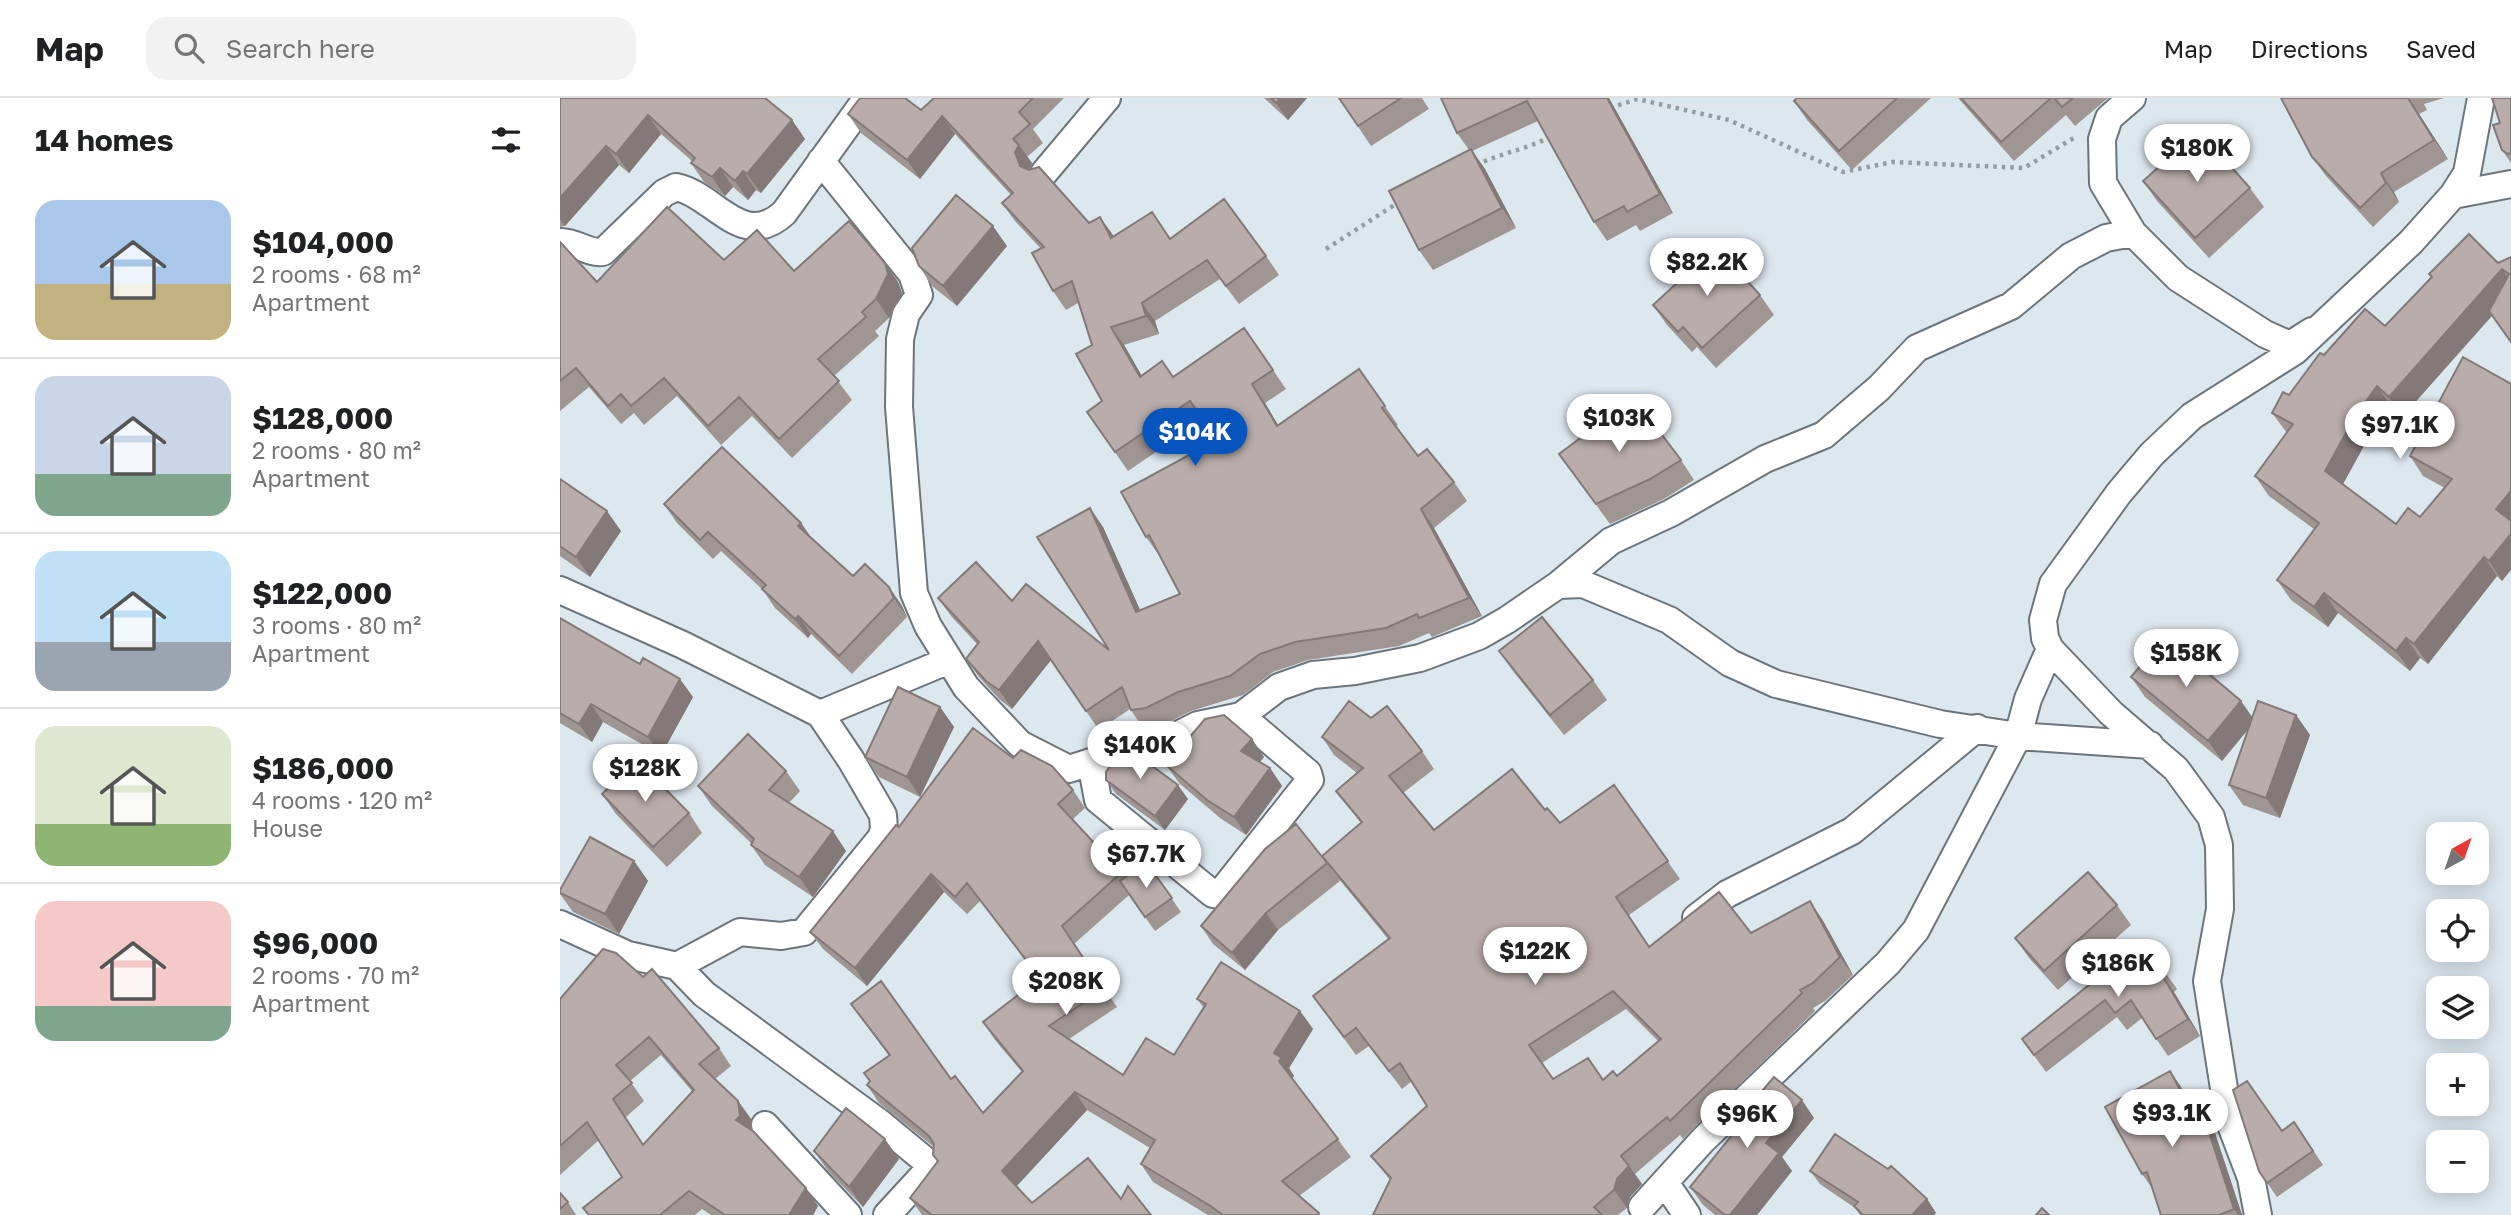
<!DOCTYPE html>
<html lang="en">
<head>
<meta charset="utf-8">
<style>
  :root { --surface:#fff; --page:#f2f2f2; --text:#202124; --muted:#757577; --line:#e0e0e0; --accent:#0654be }
  body { margin:0; font-family:"Golos Text",sans-serif; background:var(--page); color:var(--text); height:100vh; display:flex; flex-direction:column; font-size:26px; white-space:nowrap }
  * { box-sizing:border-box; margin:0 }
  p { font-size:23px; color:var(--muted) }
  .icon { flex:none; width:38px; height:38px; fill:none; stroke:currentColor; stroke-width:2; stroke-linecap:round; stroke-linejoin:round }
  .map { position:relative; flex:1; overflow:hidden }
  .panel { display:flex; flex-direction:column; background:var(--surface); width:560px }
  .panel>* { flex:none }
  .needle { width:46px; rotate:40deg }
  .tools { position:absolute; left:1866px; top:724px; display:grid; gap:14px }
  .tools a { display:grid; place-items:center; width:63px; height:63px; border-radius:14px; background:var(--surface); box-shadow:0 4px 18px #0003; font-size:35px }
  .price { position:absolute; translate:-50% -60px; padding:0 16px; border-radius:24px; background:#fff; color:#222; font-size:23px; line-height:46px; filter:drop-shadow(0 2px 4px #0008) }
  .price::after { content:''; position:absolute; left:50%; top:42px; width:21px; height:16px; margin-left:-10px; background:inherit; clip-path:polygon(0 0,100% 0,50% 100%) }
  .price.current { background:var(--accent); color:#fff }
  ul { padding:0; list-style:none }
  li { display:flex; align-items:center; gap:21px; height:175px; padding:0 35px }
  li+li { border-top:2px solid var(--line) }
  li span { display:grid; place-items:center; flex:none; width:196px; height:140px; border-radius:21px; color:#555 }
  li>.icon { margin-inline-start:auto }
  span .icon { width:84px; height:84px; fill:#fffc; stroke-width:1 }
  li b { font-size:30px }
  h2 { display:flex; justify-content:space-between; align-items:center; height:84px; padding:0 35px; font-size:30px }
  header { display:flex; align-items:center; gap:42px; box-sizing:border-box; height:98px; padding:0 35px; background:var(--surface); border-bottom:2px solid var(--line) }
  header strong { font-size:33px }
  nav { display:flex; gap:38px; margin-inline-start:auto; font-size:24px }
  .search { width:490px; height:63px; background:var(--page); display:flex; align-items:center; gap:18px; box-sizing:border-box; padding:0 24px; border-radius:21px; color:var(--muted); font-size:26px }
  main { display:flex; flex:1; min-height:0 }
  .map>svg:first-child { display:block }
  .lines { fill:none; stroke-linecap:round; stroke-linejoin:round }
  .minor-casing { stroke:#6d757c; stroke-width:30 }
  .path { stroke:#949ca1; stroke-width:4.5; stroke-dasharray:3.5 5; stroke-linecap:butt }
  .minor { stroke:#fff; stroke-width:26 }
  .wall { fill:#9f9593; fill-rule:evenodd }
  .shaded-wall { fill:#827978 }
  .building { fill:#b9adab; stroke:#827978; stroke-width:2; fill-rule:evenodd }
</style>
</head>
<body>
<header>
<strong>Map</strong>
<div class="search"><svg class="icon" aria-label="search" viewBox="0 0 24 24"><circle cx="10" cy="10" r="6"/><path d="M15 15l6 6"/></svg>Search here</div>
<nav><a>Map</a><a>Directions</a><a>Saved</a></nav>
</header>
<main>
<section class="panel">
<h2>14 homes<svg class="icon" aria-label="filters" viewBox="0 0 24 24"><path d="M4 7h16M4 17h16"/><circle cx="9" cy="7" r="2"/><circle cx="15" cy="17" r="2"/></svg></h2>
<ul>
<li><span style="background:linear-gradient(#a9c7e8 60%,#c2b280 0)"><svg class="icon" aria-label="home" viewBox="0 0 24 24"><path d="M3 11l9-7 9 7M6 9v11h12V9"/></svg></span><div><b>$104,000</b><p>2 rooms · 68 m²</p><p>Apartment</p></div></li>
<li><span style="background:linear-gradient(#c9d6e8 70%,#7fa58c 0)"><svg class="icon" aria-label="home" viewBox="0 0 24 24"><path d="M3 11l9-7 9 7M6 9v11h12V9"/></svg></span><div><b>$128,000</b><p>2 rooms · 80 m²</p><p>Apartment</p></div></li>
<li><span style="background:linear-gradient(#bfe0f5 65%,#9aa5b1 0)"><svg class="icon" aria-label="home" viewBox="0 0 24 24"><path d="M3 11l9-7 9 7M6 9v11h12V9"/></svg></span><div><b>$122,000</b><p>3 rooms · 80 m²</p><p>Apartment</p></div></li>
<li><span style="background:linear-gradient(#dfe7d0 70%,#8fb573 0)"><svg class="icon" aria-label="home" viewBox="0 0 24 24"><path d="M3 11l9-7 9 7M6 9v11h12V9"/></svg></span><div><b>$186,000</b><p>4 rooms · 120 m²</p><p>House</p></div></li>
<li><span style="background:linear-gradient(#f6c9c9 75%,#7fa58c 0)"><svg class="icon" aria-label="home" viewBox="0 0 24 24"><path d="M3 11l9-7 9 7M6 9v11h12V9"/></svg></span><div><b>$96,000</b><p>2 rooms · 70 m²</p><p>Apartment</p></div></li>
</ul>
</section>
<div class="map">
<svg width="1951" height="1117" viewBox="0 0 1951 1117">
  <rect width="100%" height="100%" fill="#dde7ee"/>
  <g class="lines">
    <defs>
      <path id="minor" d="M1572 0 1549 20 1542 41 1543 85 1573 135 1618 180 1705 236 1730 247 1752 233
        M261 63 352 176 359 197 346 216 340 241 339 309 354 495 368 528 406 589 460 646 509 671 583 647 604 644 638 627 681 618 719 589 753 577 795 573 860 560 919 538 947 522 998 487 1023 486 1109 522 1170 565 1216 586 1380 626 1458 638 1590 647
        M484 75 547 0
        M1893 97 1951 86
        M0 144C15 143 28 156 43 154L104 95 116 89C155 97 182 153 224 115L307 0
        M998 487 1051 443 1111 415 1205 361 1264 337 1319 290 1357 250 1451 208 1511 158 1546 140 1573 135
        M0 492 123 547 260 616 291 662 323 717 324 731 321 740 244 834 221 838 180 834 117 868 68 857 0 826
        M260 616 387 563
        M531 664 538 702 653 796 659 797 750 682 748 675 681 618
        M1136 820 1167 796 1292 733 1417 630
        M117 868 144 896 320 1025 372 1068 327 1117
        M205 1027 288 1117
        M1106 1086 1127 1117
        M1082 1109 1143 1042 1328 865 1356 832 1458 638 1468 601 1490 551
        M1698 1117 1691 1080 1669 1022 1647 883 1660 811 1659 747 1651 719 1616 671 1551 615 1490 551 1485 540 1483 522 1493 486 1559 395 1592 356 1632 318 1735 253 1851 144 1893 97 1907 75 1921 0"/>
    </defs>
    <use href="#minor" class="minor-casing"/>
    <path class="path" d="M1050 10 1077 1 1169 22 1283 74 1333 64 1464 70 1517 38
      M916 67C941 55 968 51 992 38
      M766 151 839 104"/>
    <use href="#minor" class="minor"/>
  </g>
  <path class="wall" d="M0 0 232 22 245 41 201 95 196 92 188 102 173 89 165 98 144 84 131 65 132 63 101 36 69 75 59 67 5 128 0 129Z
    M374 0H504L473 31 483 45 467 59 472 65 469 72 529 125 554 138 610 140 706 158 719 177 679 206 660 181 595 223 599 236 564 247 581 277 613 279 684 230 726 291 705 305 718 327 799 271 838 327 836 328 858 358 894 384 907 403 874 430 922 518 872 539 869 535 839 548 748 562 713 574 683 597 631 613 599 629 584 631 570 611 539 632 491 562 452 611 439 601 419 579 406 561 417 546 391 518 378 500 452 503 549 552 530 410 543 429 580 512 620 496 600 457H599L586 439 657 342 643 322 568 373 527 314 542 303 532 247 518 205 506 212 493 193 481 151 455 123 442 105 451 97 395 36 360 81 301 35 288 16 361 12Z
    M704 0H747L728 22Z
    M779 0H862L869 11 811 48Z
    M881 0H1049L1113 115 1080 133 1076 127 1047 143 1034 124 978 23 912 53 925 71 956 130 873 172 859 152 909 52 897 35Z
    M1237 0H1371L1292 72 1247 22 1234 3Z
    M1398 0H1548L1515 28 1506 17 1454 63Z
    M1721 0H1884L1864 6 1867 12 1859 16 1888 61 1834 94 1839 104 1813 129 1766 78 1752 59Z
    M1951 0V65L1942 52 1940 25Z
    M1583 83 1690 90 1704 109 1649 160 1597 103Z
    M0 144 37 184 164 162 234 173 325 165 338 184 342 195 329 220 315 233 319 238 274 278 292 302 232 360 192 318 161 347 117 298 84 327 74 315 61 326 29 289 0 313Z
    M447 148 397 208 372 188 359 168Z
    M1951 159V244L1932 218 1842 319 1831 308 1810 337 1783 386 1836 426 1860 419 1885 390 1863 378 1850 358 1903 259 1942 483 1937 478 1868 566 1860 560 1850 573 1778 515 1768 529 1731 502 1717 482 1754 431 1709 398 1695 378 1727 335 1712 315 1764 257 1825 228 1871 179 1869 176 1938 165Z
    M1200 197 1214 217 1156 270 1137 249 1132 254 1107 227 1093 207Z
    M999 356 1121 362 1134 382 1104 401 1050 426Z
    M0 381 61 433 30 479 0 458Z
    M104 406 241 425 251 439 293 478 329 489 342 508 347 519 292 576 251 536 248 540 215 510 203 492 161 453 153 461 117 425Z
    M0 520 80 566 133 599 101 657 43 624 32 644 0 625Z
    M939 553 1033 582 1047 602 1004 637 953 573Z
    M1571 579 1692 619 1736 617 1750 637 1720 720 1683 707 1669 687 1688 631 1662 663 1585 599Z
    M380 609 394 629 360 699 319 679 305 659Z
    M811 620 862 653 874 671 843 695 874 732 985 712 1000 725 1054 687 1120 781 1069 817 1089 848 1191 835 1262 821 1293 877 1265 903 1253 910 1255 913 1123 1041 1120 1037 1075 1076 1082 1086 1070 1099 1067 1110 1058 1117H813L830 1082 811 1058 867 1008 852 983 842 991 809 948 796 957 753 898 828 841 779 781 780 783 718 832 685 872 653 846 641 828 762 758 801 725 776 693 797 675 774 657 762 639ZM1066 911 1098 943 1057 978 1043 982 993 981 982 965Z
    M692 641 704 659 700 664 710 670 722 688 686 737 660 720 619 685 606 667Z
    M453 660 513 692 525 710 512 722 537 748 570 767 575 773 586 764 621 814 595 833 569 797 514 846 557 909 509 941 563 977 614 957 644 910 637 901 740 913 753 931 729 970 734 978 732 980 791 1059 739 1098 760 1117H648L593 1084 581 1066 590 1050 527 1012 456 1089 472 1105 561 1101 591 1117H362L350 1100 378 1063 374 1049 319 1005 307 987 329 958 291 906 391 981 423 1015 462 974 435 942 423 924 479 880 420 803 407 816 384 794 307 888 263 851 250 834 339 729Z
    M226 673 240 693 229 705 286 753 253 799 205 767 191 747 192 746 152 708 138 688Z
    M546 682 628 701 605 732 556 696Z
    M42 696 129 715 142 735 107 769 56 716Z
    M74 763 88 783 59 836 13 814 0 796V792Z
    M1557 807 1571 827 1498 892 1469 860 1455 840Z
    M1605 874 1617 891 1614 894 1640 938 1608 958 1582 920 1567 932 1557 919 1486 974 1462 941Z
    M0 901 159 950 171 968 155 981 178 1003 191 1021 192 1032 258 1108 253 1117H151L142 1111 135 1117H28L62 1079 39 1042 0 1077ZM101 957 132 993 83 1046 66 1019 84 1003 70 983Z
    M1610 973 1621 989 1635 1014 1652 1026 1682 1117H1601L1592 1090 1582 1076Z
    M1181 1018 1254 1020 1222 1059 1232 1073 1197 1117H1155L1143 1107 1130 1089 1184 1022Z
    M1734 1024 1763 1067 1717 1099 1699 1073 1722 1033Z
    M254 1053 339 1061 303 1109 268 1073Z
    M1250 1073 1367 1101 1376 1115 1374 1117H1300L1295 1110 1260 1086Z
    M0 1095 8 1104 16 1117H0Z"/>
  <path class="shaded-wall" d="M720 0H747L728 22 716 5Z
    M1047 0H1049L1113 115 1100 96Z
    M1848 0 1859 16 1888 61 1874 42Z
    M88 17 101 36 69 75 56 56Z
    M382 18 395 36 360 81 347 62Z
    M232 22 245 41 201 95 187 76Z
    M459 47 472 65 468 73 460 68 455 54Z
    M46 48 59 67 5 128 0 121V100Z
    M911 51 925 71 956 130 942 110Z
    M160 70 173 89 165 98 152 79Z
    M183 73 196 92 188 102 175 83Z
    M1821 75 1834 94 1839 104 1826 85Z
    M540 119 553 137 564 158 551 140Z
    M433 128 447 148 397 208 383 188Z
    M325 165 338 184 342 195 329 220 316 201Z
    M1942 171 1951 184V196L1842 319 1829 299Z
    M582 205 595 223 599 236 586 218Z
    M551 229 564 247 593 297 580 279Z
    M692 286 705 305 730 347 717 328Z
    M1817 288 1831 308 1810 337 1779 393 1765 373 1796 317Z
    M1951 393V429L1936 411Z
    M530 410 543 429 589 532 576 514Z
    M861 411 874 430 922 518 909 500Z
    M47 413 61 433 30 479 16 459Z
    M241 425 254 444 238 428Z
    M1951 436V472L1942 483 1929 463Z
    M1924 459 1937 478 1868 566 1854 546Z
    M329 489 342 508 347 519 334 500Z
    M1764 495 1778 515 1768 529 1754 509Z
    M238 518 251 536 248 540 235 521Z
    M1846 540 1860 560 1850 573 1836 553Z
    M478 543 491 562 452 611 439 592Z
    M120 581 133 599 101 657 88 639Z
    M1681 603 1695 623 1662 663 1648 643Z
    M31 606 43 624 32 644 19 626Z
    M380 609 394 629 360 699 347 679Z
    M1736 617 1750 637 1720 720 1706 700Z
    M692 641 704 659 694 671 681 653Z
    M710 670 722 688 686 737 674 719Z
    M618 687 628 701 605 732 595 718Z
    M273 733 286 753 253 799 239 779Z
    M74 763 88 783 59 836 45 816Z
    M371 776 384 794 307 888 295 870Z
    M1250 803 1262 821 1293 877 1280 859Z
    M706 815 718 832 685 872 672 855Z
    M1602 877 1614 894 1640 938 1628 921Z
    M740 913 753 931 729 970 734 978 732 981 714 955Z
    M1610 973 1621 989 1644 1031 1633 1016Z
    M515 994 527 1012 454 1091 442 1073Z
    M1242 1002 1254 1020 1222 1059 1232 1073 1197 1117H1170L1206 1045Z
    M178 1003 191 1021 192 1036 176 1022Z
    M1641 1010 1652 1026 1682 1117H1678L1674 1111Z
    M325 1041 339 1061 303 1109 289 1089Z
    M1069 1068 1082 1086 1070 1099 1067 1110 1054 1092 1057 1081Z
    M246 1090 258 1108 253 1117H229Z
    M1367 1101 1376 1115 1374 1117H1352Z"/>
  <path class="building" d="M0 0H205L232 22 187 76 183 73 175 83 160 70 152 79 131 65 135 60 88 17 56 56 46 48 0 100Z
    M300 0H345L361 12 374 0H473L459 14 470 26 453 41 459 47 455 54 460 68 469 72 479 69 529 125 540 119 551 140 592 114 610 141 664 101 706 158 666 188 647 162 582 205 586 218 551 229 580 279 602 263 613 279 684 230 713 272 692 286 717 328 799 271 825 308 822 310 858 358 867 351 894 384 861 411 909 500 859 520 857 516 826 530 735 544 700 556 670 578 618 594 586 610 571 612 562 589 526 613 478 543 439 592 426 583 406 561 419 544 378 500 416 464 452 503 466 486 549 552 477 439 530 410 576 514 620 496 589 437 586 439 561 394 657 342 630 303 555 354 527 314 542 303 516 256 532 247 512 183 493 193 472 155 484 149 442 105 453 95 382 18 347 62 288 16Z
    M711 0H720L716 5Z
    M779 0H841L798 28Z
    M881 0H1047L1100 96 1067 114 1064 108 1034 124 967 3 897 35Z
    M1237 0H1337L1279 53 1234 3Z
    M1401 0H1491L1441 44Z
    M1494 0H1513L1502 9Z
    M1721 0H1848L1874 42 1821 75 1826 85 1800 110 1752 59Z
    M1932 0H1951V55L1948 56 1942 52 1933 27 1940 25Z
    M1639 33 1690 90 1635 140 1583 83Z
    M911 51 942 110 859 152 829 93Z
    M396 97 433 128 383 188 359 168 352 150Z
    M107 109 164 162 197 132 234 173 289 123 325 165 328 176 316 201 302 214 306 219 258 261 279 283 219 341 179 299 148 328 104 280 71 308 61 296 48 308 16 270 0 283V144L37 184Z
    M1909 136 1938 165 1951 159V244L1929 213 1949 176 1942 171 1829 299 1817 288 1796 317 1765 373 1836 426 1848 410 1860 419 1892 381 1850 358 1903 259 1951 286V393L1936 411 1951 423V436L1929 463 1924 459 1854 546 1846 540 1836 553 1764 495 1754 509 1717 482 1759 425 1695 378 1733 326 1712 315 1723 294 1729 297 1760 255 1764 257 1805 211 1825 228 1872 179 1869 176Z
    M1156 149 1200 197 1142 250 1123 229 1118 234 1093 207Z
    M1074 300 1121 362 1090 381 1036 406 999 356Z
    M162 349 241 425 238 428 293 478 305 466 329 489 334 500 279 558 238 518 235 521 202 491 206 487 148 434 140 442 104 406Z
    M0 381 47 413 16 459 0 448Z
    M982 519 1033 582 990 617 939 553Z
    M0 520 80 566 83 560 120 581 88 639 31 606 19 626 0 615Z
    M1605 539 1681 603 1648 643 1571 579Z
    M338 589 380 609 347 679 305 659Z
    M789 603 811 620 827 608 862 653 829 678 874 732 952 671 985 712 987 710 1000 725 1054 687 1108 763 1056 799 1089 849 1159 794 1191 835 1250 803 1280 859 1253 885 1240 892 1242 895 1110 1023 1107 1019 1061 1058 1069 1068 1057 1081 1054 1092 1034 1109 1042 1117H813L831 1080 811 1058 867 1008 840 965 829 973 796 930 784 939 753 898 830 840 762 758 802 724 776 693 803 670 762 639ZM1053 893 1101 941 1057 978 1053 973 1043 982 1028 960 993 981 969 947Z
    M1698 603 1736 617 1706 700 1669 687Z
    M664 617 692 641 681 653 710 670 674 719 647 702 606 667 645 621Z
    M413 630 453 660 461 652 492 668 513 692 498 706 537 748 546 739 570 767 502 828 544 891 489 928 563 977 586 940 614 957 646 906 637 901 661 864 740 913 714 955 722 960 719 963 778 1041 722 1083 759 1115 758 1117H663L649 1107 581 1066 595 1042 515 994 442 1073 472 1105 528 1060 561 1101 568 1088 591 1117H372L350 1100 378 1063 373 1057 374 1046 369 1038 307 987 310 983 304 975 330 957 291 906 321 883 391 981 395 978 423 1015 463 973 423 924 480 880 407 785 395 799 371 776 295 870 250 834 336 727 339 729Z
    M188 636 226 673 209 692 273 733 239 779 191 747 194 741 138 688Z
    M569 651 618 687 595 718 546 682V674L560 654Z
    M77 662 129 715 93 749 42 696Z
    M736 726 767 765 706 815 672 855 641 828 705 751Z
    M30 739 74 763 45 816 0 795V792Z
    M586 764 612 800 585 819 560 783Z
    M1528 774 1557 807 1484 873 1455 840Z
    M1581 845 1605 874 1602 877 1628 921 1596 941 1571 902 1555 915 1545 902 1474 957 1462 941Z
    M43 851 56 855 83 879 92 871 159 950 139 966 178 1003 180 1018 176 1022 193 1033 246 1090 229 1117H165L129 1093 100 1117H29L23 1110 62 1079 27 1024 0 1048V901ZM89 939 134 992 83 1047 53 1001 72 985 56 967Z
    M1610 973 1633 1016 1641 1010 1674 1111 1659 1117H1601L1587 1074 1582 1076 1545 1009Z
    M1214 979 1242 1002 1206 1045 1219 1055 1170 1117H1165L1130 1089 1185 1021 1181 1018Z
    M1687 983 1722 1033 1734 1024 1753 1053 1707 1085 1699 1073 1673 992Z
    M286 1010 325 1041 289 1089 254 1053Z
    M1275 1036 1328 1071 1331 1068 1367 1101 1352 1117H1303L1294 1108 1298 1104 1250 1073Z
    M0 1095 8 1104 0 1111Z
    M1482 1110 1489 1117H1476Z"/>
</svg>
<div class="tools">
<a><svg class="needle" viewBox="-14 -14 28 28"><path d="M0-13l5 13h-10z" fill="#e53935"/><path d="M0 13l5-13h-10z" fill="#757577"/></svg></a>
<a><svg class="icon" aria-label="locate" viewBox="0 0 24 24"><circle cx="12" cy="12" r="6"/><path d="M12 2v4M12 18v4M2 12h4M18 12h4"/></svg></a>
<a><svg class="icon" aria-label="layers" viewBox="0 0 24 24"><path d="M12 4l9 5-9 5-9-5zM3 14l9 5 9-5"/></svg></a>
<a>+</a>
<a>−</a>
</div>
<b class="price" style="left:1637px;top:86px">$180K</b>
<b class="price" style="left:1147px;top:200px">$82.2K</b>
<b class="price" style="left:1059px;top:356px">$103K</b>
<b class="price" style="left:1840px;top:363px">$97.1K</b>
<b class="price current" style="left:635px;top:370px">$104K</b>
<b class="price" style="left:1626px;top:591px">$158K</b>
<b class="price" style="left:580px;top:683px">$140K</b>
<b class="price" style="left:85px;top:706px">$128K</b>
<b class="price" style="left:586px;top:792px">$67.7K</b>
<b class="price" style="left:975px;top:889px">$122K</b>
<b class="price" style="left:1558px;top:901px">$186K</b>
<b class="price" style="left:506px;top:919px">$208K</b>
<b class="price" style="left:1612px;top:1051px">$93.1K</b>
<b class="price" style="left:1187px;top:1052px">$96K</b>
</div>
</main>
</body>
</html>
